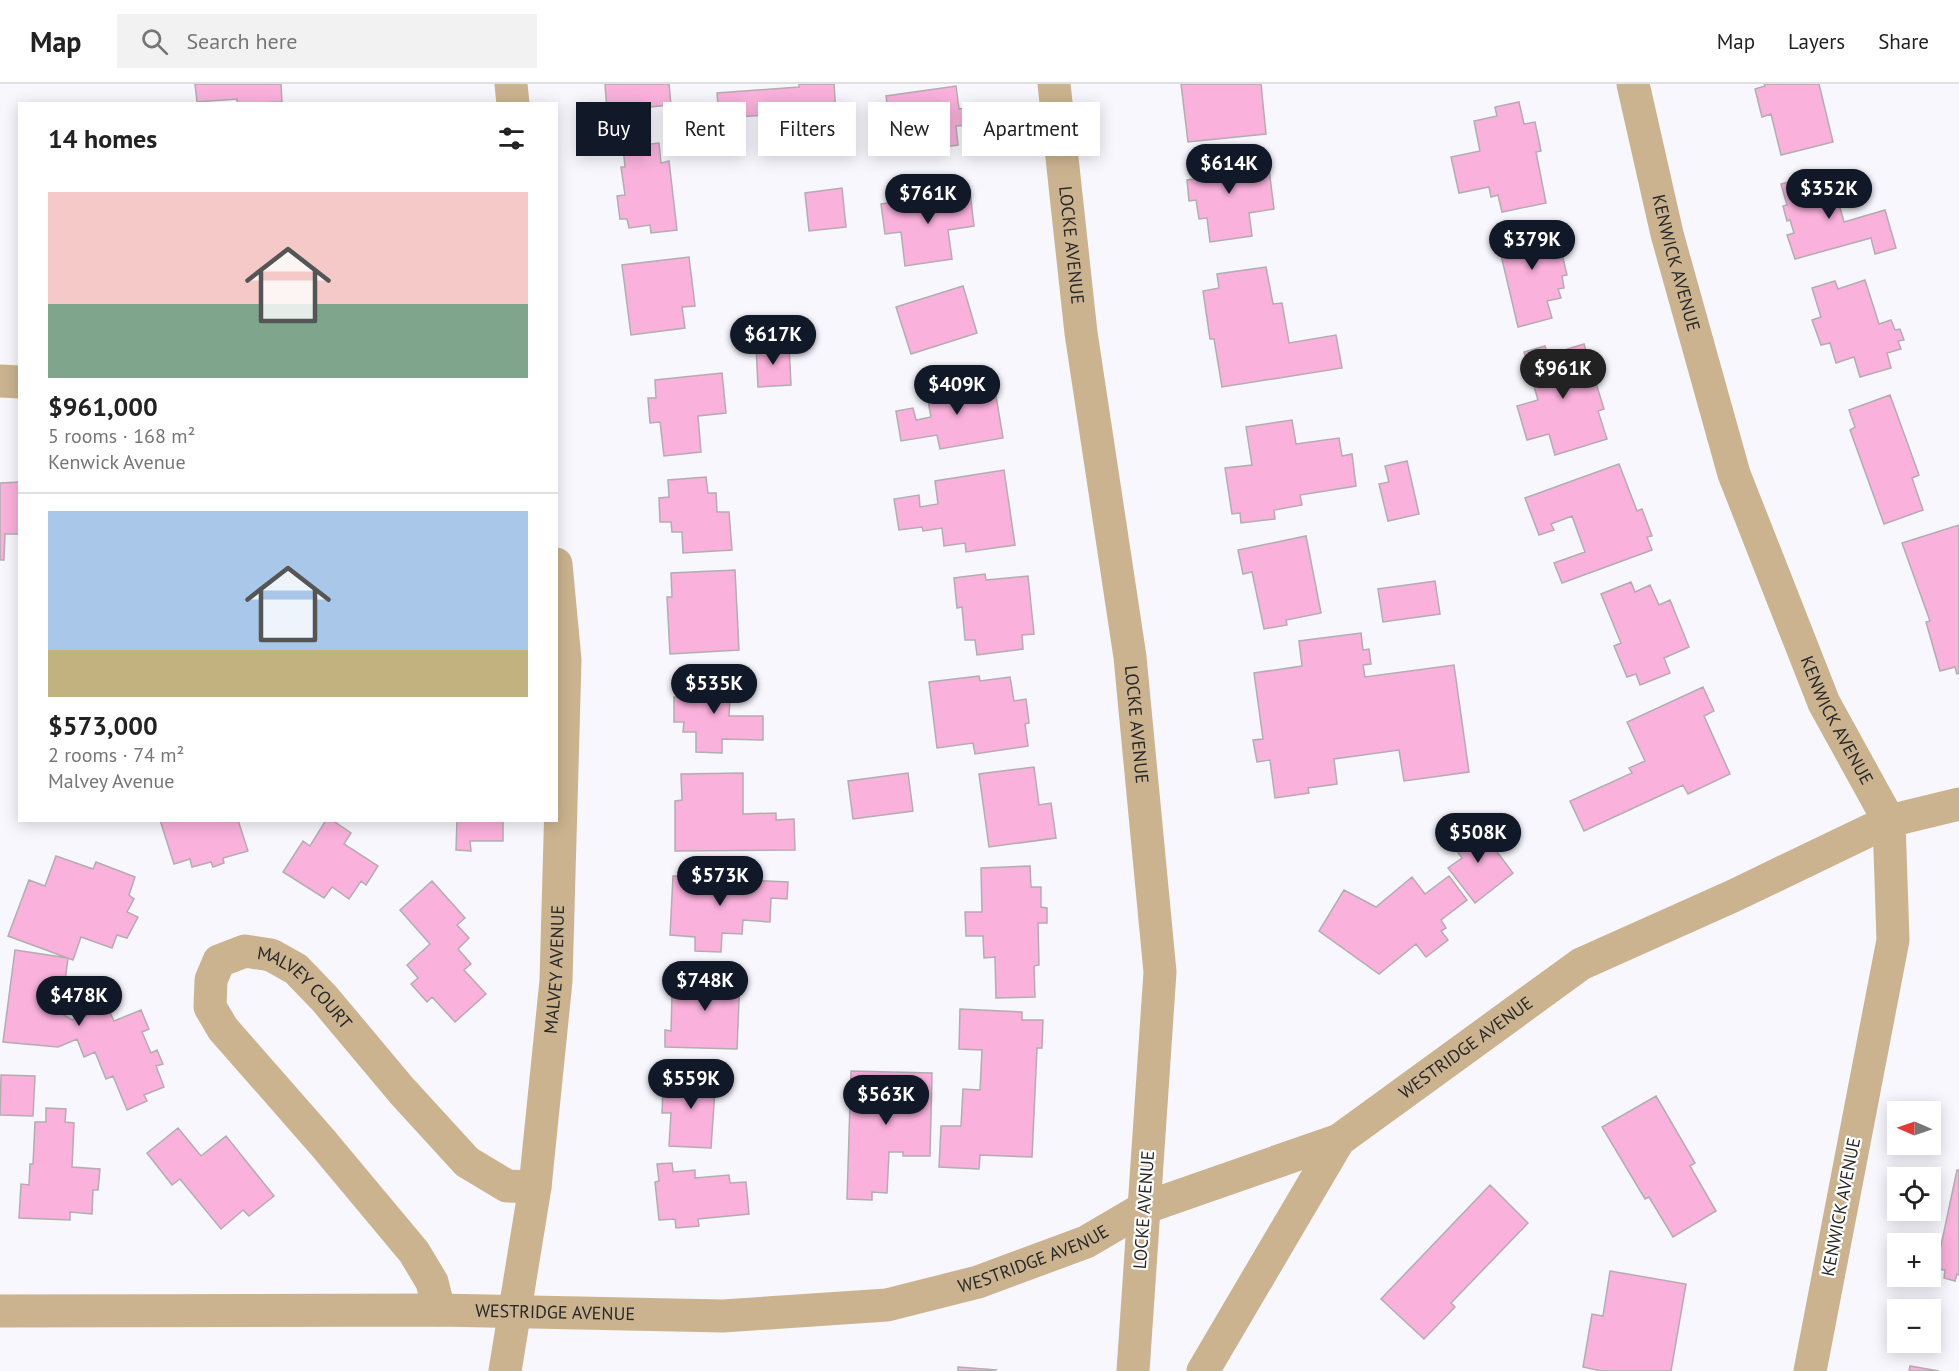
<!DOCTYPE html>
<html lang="en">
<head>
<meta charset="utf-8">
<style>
  :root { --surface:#fff; --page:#f2f2f2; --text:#222; --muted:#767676; --line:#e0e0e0; --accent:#111827 }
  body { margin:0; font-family:"PT Sans",sans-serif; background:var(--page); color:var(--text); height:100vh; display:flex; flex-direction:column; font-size:22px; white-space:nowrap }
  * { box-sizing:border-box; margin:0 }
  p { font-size:20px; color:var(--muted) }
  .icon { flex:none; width:33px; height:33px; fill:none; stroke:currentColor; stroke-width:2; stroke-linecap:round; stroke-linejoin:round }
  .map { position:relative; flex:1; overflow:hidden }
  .panel { position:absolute; left:18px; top:18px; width:540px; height:720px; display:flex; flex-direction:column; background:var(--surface); border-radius:0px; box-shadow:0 3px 15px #0003 }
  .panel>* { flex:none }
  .top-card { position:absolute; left:576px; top:18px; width:570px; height:54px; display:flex; gap:12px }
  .needle { width:39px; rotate:272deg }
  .tools { position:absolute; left:1887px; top:1017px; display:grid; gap:12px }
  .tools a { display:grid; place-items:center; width:54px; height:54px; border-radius:0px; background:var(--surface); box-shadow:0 3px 15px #0003; font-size:30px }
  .price { position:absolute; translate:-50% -51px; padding:0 14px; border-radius:21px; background:var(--accent); color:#fff; font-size:20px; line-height:39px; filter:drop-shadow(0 2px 3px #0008) }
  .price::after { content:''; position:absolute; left:50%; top:36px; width:18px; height:14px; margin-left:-9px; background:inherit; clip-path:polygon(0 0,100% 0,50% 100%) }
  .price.current { background:#222; color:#fff }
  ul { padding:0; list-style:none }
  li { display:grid; align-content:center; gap:12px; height:318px; padding:0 30px }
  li+li { border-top:2px solid var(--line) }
  li span { display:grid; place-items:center; height:186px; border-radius:0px; color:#555 }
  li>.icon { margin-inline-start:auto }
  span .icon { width:108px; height:108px; fill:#fffc; stroke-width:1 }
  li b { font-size:26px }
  h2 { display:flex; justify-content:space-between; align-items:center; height:72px; padding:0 30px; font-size:26px }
  .chip { padding:0 21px; border-radius:0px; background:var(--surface); box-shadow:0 3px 15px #0003; font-size:21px; line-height:54px }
  .chip.current { background:var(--accent); color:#fff }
  header { display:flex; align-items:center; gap:36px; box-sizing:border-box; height:84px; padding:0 30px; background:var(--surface); border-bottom:2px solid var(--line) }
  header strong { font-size:28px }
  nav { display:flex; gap:33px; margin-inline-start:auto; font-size:21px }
  .search { width:420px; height:54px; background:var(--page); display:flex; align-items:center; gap:15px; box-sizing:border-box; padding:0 21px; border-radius:0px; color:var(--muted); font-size:22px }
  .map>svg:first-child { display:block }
  .building { fill:#fab1dc; stroke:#b3adb0; stroke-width:1.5 }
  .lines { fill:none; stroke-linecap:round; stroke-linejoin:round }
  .minor { stroke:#cbb38f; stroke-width:33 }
  .labels { text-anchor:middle; stroke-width:4.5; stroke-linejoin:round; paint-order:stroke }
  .street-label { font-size:18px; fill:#28282a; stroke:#fff }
</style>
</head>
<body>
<header>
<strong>Map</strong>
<div class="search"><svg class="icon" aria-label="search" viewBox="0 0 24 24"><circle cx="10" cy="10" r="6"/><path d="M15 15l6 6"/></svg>Search here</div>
<nav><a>Map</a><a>Layers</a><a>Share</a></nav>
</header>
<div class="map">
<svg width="1959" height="1287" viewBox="0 0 1959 1287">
  <rect width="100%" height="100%" fill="#f8f7fd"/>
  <path class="building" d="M195 0H281L282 18 237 20V15L197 18Z
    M605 0H669L671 21 607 27Z
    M799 0H834L836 29 824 30V33L813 34V28L719 34 717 9 799 3Z
    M1181 0H1261L1266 50 1188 58Z
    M1764 0H1819L1833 58 1781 71 1771 30 1762 33 1755 5 1765 2Z
    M956 2 959 25 967 24 970 41 956 42 958 61 894 70 886 12Z
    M1519 18 1524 40 1535 38 1541 67 1536 68 1546 119 1502 128 1498 111 1491 113 1489 103 1459 109 1451 73 1480 67 1474 37 1497 32 1495 23Z
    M659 59 661 79 669 77 677 146 651 149 650 141 629 144 627 135H620L617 112 625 111 621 83H625L623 63Z
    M1246 70 1249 88 1269 85 1274 125 1249 129 1252 152 1210 158 1207 134 1199 135 1196 116 1189 117 1187 96 1194 95 1192 78Z
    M1807 93 1809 102 1840 93 1847 118 1839 120 1844 138 1885 126 1896 164 1875 170 1871 154 1795 175 1787 151 1794 149 1790 136 1787 137 1783 122 1787 121 1781 100Z
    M842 104 846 143 809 147 805 109Z
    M970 108 974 142 948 146 952 175 905 182 901 148 885 150 881 120Z
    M1555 141 1567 191 1562 192 1564 204 1558 205 1561 214 1547 217 1552 234 1518 243 1496 150 1519 144 1520 149Z
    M689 173 695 222 682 223 685 244 631 251 622 181Z
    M1266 183 1273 220 1282 219 1289 259 1336 251 1342 284 1222 303 1214 255H1210L1203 207 1219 204 1217 190Z
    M1865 196 1879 240 1891 236 1895 246 1900 245 1904 256 1898 257 1901 265 1887 269 1891 284 1860 293 1854 273 1836 279 1830 259 1821 261 1812 236 1821 233 1812 204 1835 197 1838 205Z
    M963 202 977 249 911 270 896 223Z
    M1584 260 1604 325 1598 327 1607 355 1555 371 1549 350 1527 356 1517 322 1538 316 1524 268 1545 262 1548 271Z
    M789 261 791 301 758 303 756 262Z
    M722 289 726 329 698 332 701 368 664 372 660 338 650 339 648 314H656L655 296Z
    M993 294 1003 354 940 365 937 351 901 357 896 327 913 324 916 336 931 333 927 311 949 307 948 302Z
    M1890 311 1919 391 1912 394 1923 426 1884 440 1850 346 1855 343 1849 326Z
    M1292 336 1296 360 1339 354 1342 372 1352 370 1356 402 1300 411 1302 421 1274 426 1275 435 1241 439 1240 429 1232 430 1225 384 1252 381 1246 343Z
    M1407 377 1419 430 1388 437 1379 400 1389 398 1385 382Z
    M1619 380 1637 427 1642 425 1652 452 1647 453 1652 466 1562 499 1554 479 1585 468 1572 432 1551 440 1554 446 1539 451 1525 414Z
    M1004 386 1015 461 966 468 965 459 944 462 942 444 923 447 922 443 899 446 894 415 919 411 920 423 938 420 935 397Z
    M706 393 708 409H716L717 428H729L732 466 683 469 682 448H672L671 438H660L659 414 669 413 668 396Z
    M20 398V450H5L4 476H0V399Z
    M1959 441V589L1957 590 1955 583 1940 587 1926 538 1930 537 1902 459Z
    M1306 452 1321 529 1286 536 1287 541 1264 545 1252 488 1243 490 1238 466Z
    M735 486 739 566 670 570 667 513H672L671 489Z
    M985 490 986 496 1028 492 1034 550 1022 551 1023 565 977 571 975 556H965L962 523 957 524 954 494Z
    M1435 497 1440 530 1383 538 1378 505Z
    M1631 498 1635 508 1650 501 1659 521 1670 516 1689 563 1664 574 1670 589 1640 601 1636 590 1627 593 1614 562 1621 559 1601 510Z
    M1361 549 1363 566 1369 565 1371 580 1363 581 1365 593 1454 581 1469 688 1404 697 1399 666 1334 675 1337 700 1308 704 1309 709 1275 714 1270 676 1257 678 1253 656 1263 655 1254 589 1302 582 1299 557Z
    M979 592 980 597 1010 593 1014 617 1026 615 1029 639 1025 640 1028 662 975 670 973 659 937 664 929 598Z
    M683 595 736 597V614H730L729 632H763V656L722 655V669L696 668V648H683L684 638H674V613H683Z
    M1703 603 1714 627 1704 632 1730 690 1688 710 1683 701 1584 747 1570 717 1632 689 1629 684 1645 677 1627 638Z
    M1034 683 1039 721 1051 719 1056 754 989 763 979 690Z
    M743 689V730L776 729V736L794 735 795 766 675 767V717L682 716 681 690Z
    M908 689 913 727 853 735 848 697Z
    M160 736H238L248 767 223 774 224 779 213 783 211 778 192 783 190 775 174 780Z
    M326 736H332L351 749 344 760 378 782 366 801 361 797 349 815 332 803 324 814 283 788 303 757 310 762Z
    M457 736H503V757H470L471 767 456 766Z
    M1476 740 1513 789 1475 819 1448 784 1462 774 1451 759Z
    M56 772 93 785 96 778 135 793 129 811 134 815 127 828 138 833 127 854 117 851 112 864 81 853 73 876 8 852 29 796 45 802Z
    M1030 782 1031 803H1041V823L1047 824V839H1038L1039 881 1034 882 1035 913 996 914 995 873 984 874 983 852H966L965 828H982L981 784Z
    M673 792 788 798 787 815 771 814 770 838 743 836 742 850 722 849 721 868 695 867V853L670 851Z
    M1449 792 1467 816 1441 836 1446 844 1441 847 1448 856 1426 873 1416 860 1379 890 1319 847 1344 806 1376 823 1412 793 1425 810Z
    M432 797 465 834 457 841 469 854 458 865 471 880 464 886 486 910 455 938 432 913 427 918 411 900 418 894 407 881 430 860 400 826Z
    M15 866 68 874 61 929 72 936 80 932 81 934 107 922 114 937 141 926 149 945 142 948 151 969 157 966 163 980 156 982 164 1003 144 1011 147 1017 127 1026 113 992 106 995 95 968 84 973 77 955 58 963 3 958Z
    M675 890 740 892 737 965 665 963V946L671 947 672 912H675Z
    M960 925 1022 928V936H1043L1042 964H1037L1032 1073 980 1071 979 1085 939 1083 941 1042H961L963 1005 980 1006 982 966 959 965Z
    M851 987 932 989 930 1072H903V1068H889L887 1109 872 1108V1116L847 1115Z
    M675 988 716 991 711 1064 669 1062 671 1029H662L663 1005H674Z
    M1 991 35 992 33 1032 0 1031Z
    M1656 1012 1695 1079 1690 1082 1716 1127 1673 1153 1649 1113 1645 1115 1602 1043Z
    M46 1024 66 1025 65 1038 74 1039 72 1083 100 1085 98 1106H93L92 1130 70 1128V1136L19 1134 21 1100 29 1101 30 1080H33L35 1038H46Z
    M178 1044 201 1072 226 1052 274 1112 249 1132 243 1126 221 1145 180 1095 172 1101 147 1069Z
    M672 1079 673 1088 695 1086V1094L729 1091 730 1099 746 1098 749 1130 698 1135 699 1142 676 1144 675 1135 659 1136 655 1098 659 1097 657 1080Z
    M1957 1086H1959V1191L1957 1190 1955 1197 1944 1194 1945 1186 1936 1185Z
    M1490 1101 1528 1139 1451 1219 1455 1223 1424 1255 1381 1215Z
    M1610 1187 1686 1200 1671 1287H1601L1583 1283 1592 1230 1603 1232Z
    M1910 1282 1939 1287H1909Z
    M958 1283 997 1286 958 1287Z"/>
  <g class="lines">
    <g class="minor">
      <path d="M511 0 513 20"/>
      <path id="s1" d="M1054 0 1081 249 1130 573 1160 888 1133 1287"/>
      <path id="s2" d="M1633 0 1667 150 1734 390 1824 619 1889 737 1893 856 1810 1287"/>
      <path d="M0 297 20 298"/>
      <path id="s3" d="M439 1226 432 1198 414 1168 323 1059 223 945 210 923 211 896 219 877 245 867 271 871 296 885 324 914 402 1007 467 1078 507 1102 535 1103"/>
      <path id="s4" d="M0 1227 439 1226 723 1232 887 1221 978 1198 1086 1158 1144 1124 1339 1056 1581 880 1733 812 1889 737 1959 720"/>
      <path id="s5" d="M505 1287 535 1103 556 897 565 576 556 480"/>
      <path d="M1203 1287 1339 1056"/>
    </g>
  </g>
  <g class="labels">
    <g class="street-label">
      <text dy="6" stroke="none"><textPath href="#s1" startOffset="162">LOCKE AVENUE</textPath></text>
      <text dy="6" stroke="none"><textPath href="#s2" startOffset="184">KENWICK AVENUE</textPath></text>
      <text dy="6" stroke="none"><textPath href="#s2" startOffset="670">KENWICK AVENUE</textPath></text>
      <text dy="6" stroke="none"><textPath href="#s1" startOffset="646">LOCKE AVENUE</textPath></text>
      <text dy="6" stroke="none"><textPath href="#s5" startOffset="405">MALVEY AVENUE</textPath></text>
      <text dy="6" stroke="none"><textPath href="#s3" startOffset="531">MALVEY COURT</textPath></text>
      <text dy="6" stroke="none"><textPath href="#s4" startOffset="1527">WESTRIDGE AVENUE</textPath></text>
      <text transform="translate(1841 1123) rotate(-79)" y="6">KENWICK AVENUE</text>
      <text transform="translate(1144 1126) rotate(-86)" y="6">LOCKE AVENUE</text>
      <text dy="6" stroke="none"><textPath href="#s4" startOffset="1041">WESTRIDGE AVENUE</textPath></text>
      <text dy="6" stroke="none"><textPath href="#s4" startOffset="555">WESTRIDGE AVENUE</textPath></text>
    </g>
  </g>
</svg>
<div class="tools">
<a><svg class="needle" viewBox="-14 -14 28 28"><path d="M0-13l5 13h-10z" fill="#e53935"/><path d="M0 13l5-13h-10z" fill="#767676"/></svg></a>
<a><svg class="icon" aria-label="locate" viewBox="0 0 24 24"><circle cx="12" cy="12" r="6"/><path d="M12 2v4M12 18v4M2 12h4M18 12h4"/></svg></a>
<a>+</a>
<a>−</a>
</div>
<b class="price" style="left:1229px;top:111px">$614K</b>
<b class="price" style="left:1829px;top:136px">$352K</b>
<b class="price" style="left:928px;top:141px">$761K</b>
<b class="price" style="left:1532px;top:187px">$379K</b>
<b class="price" style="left:773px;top:282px">$617K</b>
<b class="price current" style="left:1563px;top:316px">$961K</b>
<b class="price" style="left:957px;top:332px">$409K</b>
<b class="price" style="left:714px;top:631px">$535K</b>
<b class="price" style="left:1478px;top:780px">$508K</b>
<b class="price" style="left:720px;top:823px">$573K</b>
<b class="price" style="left:705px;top:928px">$748K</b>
<b class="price" style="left:79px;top:943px">$478K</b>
<b class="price" style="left:691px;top:1026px">$559K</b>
<b class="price" style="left:886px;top:1042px">$563K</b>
<div class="top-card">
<a class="chip current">Buy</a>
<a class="chip">Rent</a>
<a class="chip">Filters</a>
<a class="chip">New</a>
<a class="chip">Apartment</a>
</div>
<section class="panel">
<h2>14 homes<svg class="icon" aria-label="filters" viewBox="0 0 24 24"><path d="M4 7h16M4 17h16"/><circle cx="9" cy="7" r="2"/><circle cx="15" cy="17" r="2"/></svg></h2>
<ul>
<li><span style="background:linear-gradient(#f6c9c9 60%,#7fa58c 0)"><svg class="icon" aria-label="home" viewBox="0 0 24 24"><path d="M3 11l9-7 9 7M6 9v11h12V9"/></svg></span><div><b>$961,000</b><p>5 rooms · 168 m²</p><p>Kenwick Avenue</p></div></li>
<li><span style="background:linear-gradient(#a9c7e8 75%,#c2b280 0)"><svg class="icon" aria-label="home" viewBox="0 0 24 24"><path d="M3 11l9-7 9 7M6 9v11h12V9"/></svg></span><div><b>$573,000</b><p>2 rooms · 74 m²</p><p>Malvey Avenue</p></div></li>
</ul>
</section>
</div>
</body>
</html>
